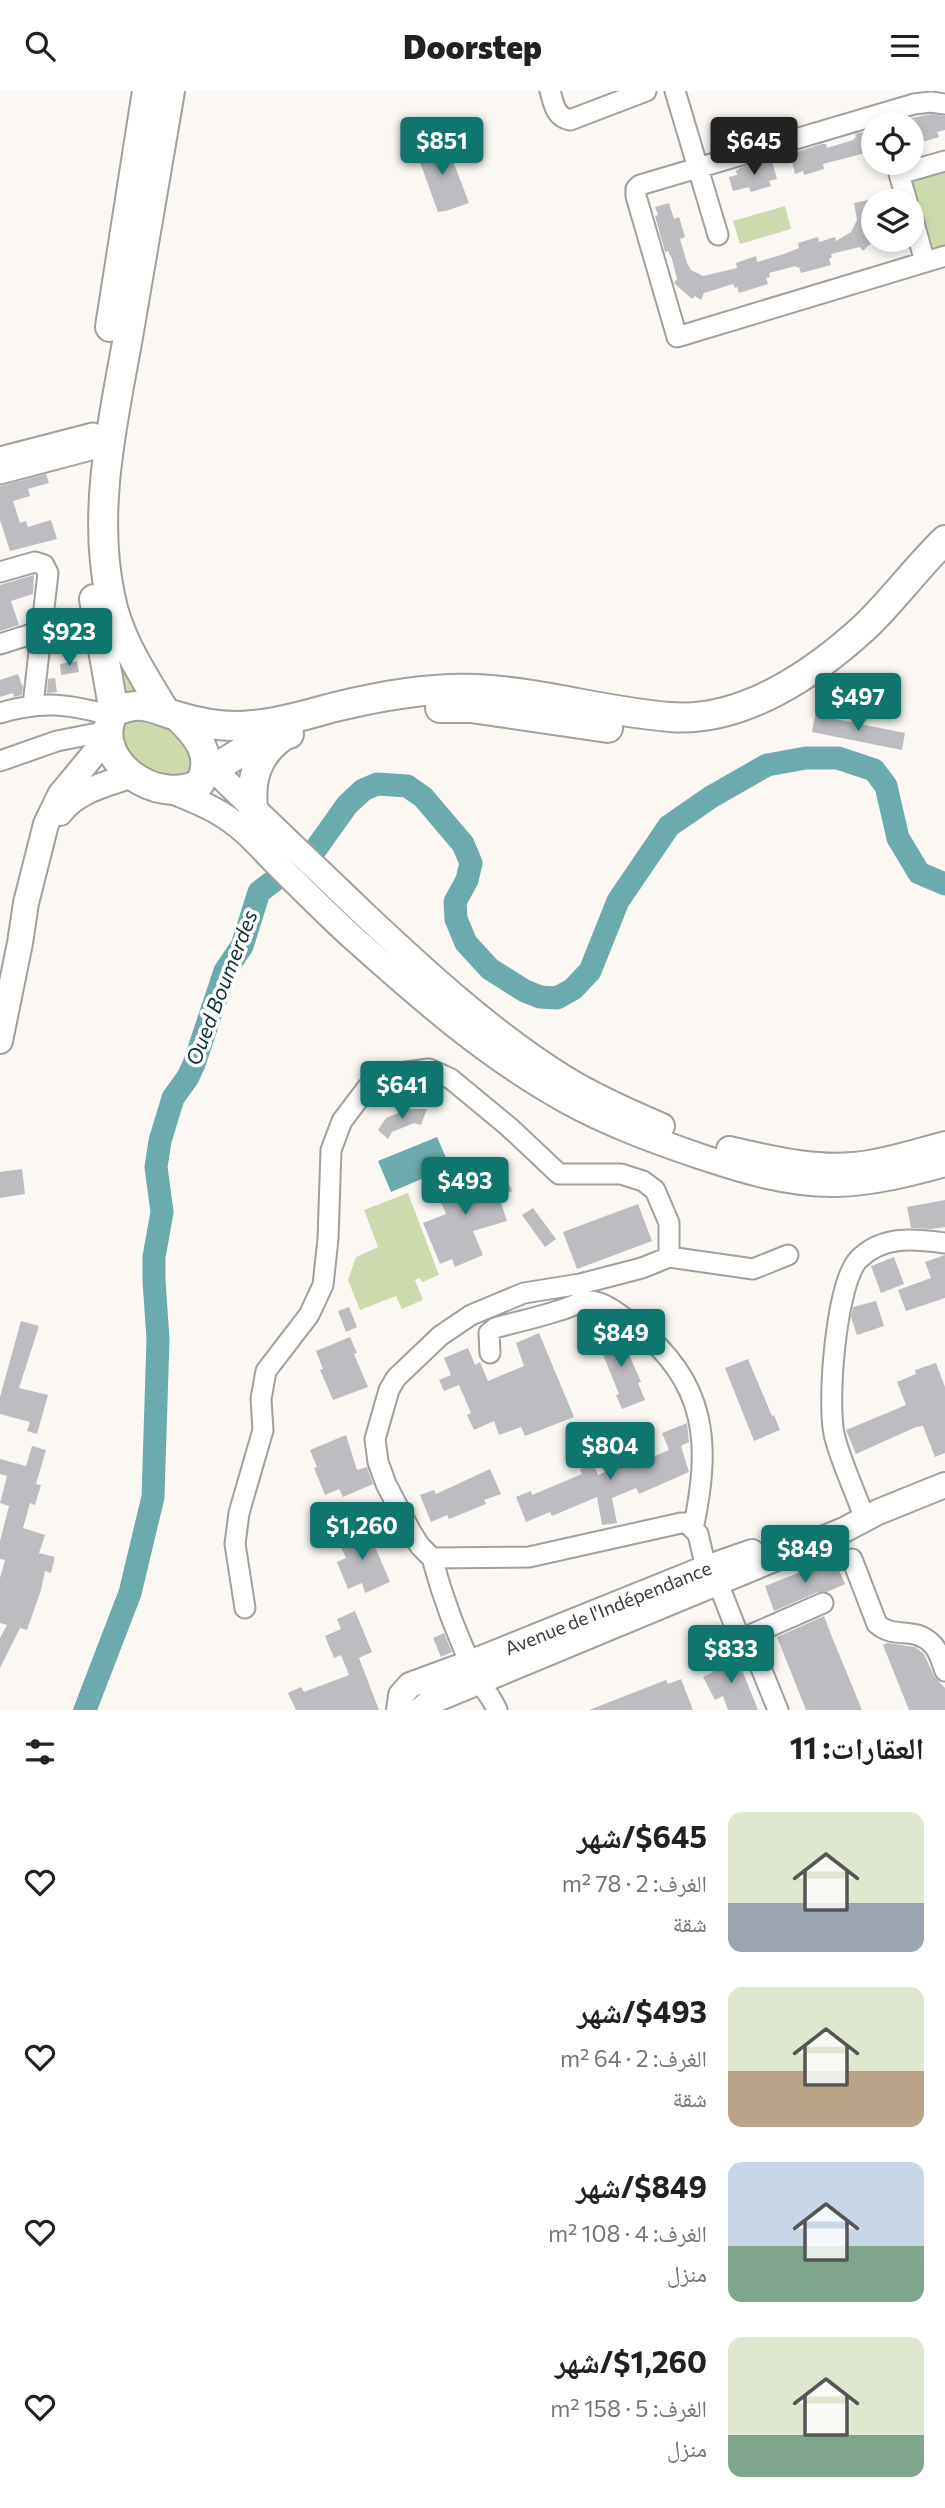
<!DOCTYPE html>
<html lang="ar">
<head>
<meta charset="utf-8">
<style>
  :root { --surface:#fff; --page:#f2f2f2; --text:#202124; --muted:#757577; --accent:#0f766e }
  body { margin:0; font-family:Commissioner,"Noto Naskh Arabic",sans-serif; background:var(--page); color:var(--text); direction:rtl; height:100vh; display:flex; flex-direction:column; font-size:26px; white-space:nowrap }
  * { box-sizing:border-box; margin:0 }
  p { font-size:23px; color:var(--muted) }
  .icon { flex:none; width:38px; height:38px; fill:none; stroke:currentColor; stroke-width:2; stroke-linecap:round; stroke-linejoin:round }
  .map { position:relative; height:1619px; overflow:hidden; direction:ltr }
  .sheet { display:flex; flex-direction:column; background:var(--surface); flex:1 }
  .sheet>* { flex:none }
  .controls { position:absolute; left:861px; top:21px; display:grid; gap:14px }
  .controls a { display:grid; place-items:center; width:63px; height:63px; border-radius:50%; background:var(--surface); box-shadow:0 4px 10px #0003; font-size:35px }
  .price { position:absolute; translate:-50% -60px; padding:0 16px; border-radius:7px; background:var(--accent); color:#fff; font-size:23px; line-height:46px; filter:drop-shadow(0 2px 4px #0008) }
  .price::after { content:''; position:absolute; left:50%; top:42px; width:21px; height:16px; margin-left:-10px; background:inherit; clip-path:polygon(0 0,100% 0,50% 100%) }
  .price.current { background:#222; color:#fff }
  ul { padding:0; list-style:none }
  li { display:flex; align-items:center; gap:21px; height:175px; padding:0 21px }
  li span { display:grid; place-items:center; flex:none; width:196px; height:140px; border-radius:14px; color:#555 }
  li>.icon { margin-inline-start:auto }
  span .icon { width:84px; height:84px; fill:#fffc; stroke-width:1 }
  li b { font-size:30px }
  h2 { display:flex; justify-content:space-between; align-items:center; height:84px; padding:0 21px; font-size:30px }
  header { display:flex; justify-content:space-between; align-items:center; height:91px; padding:0 21px; background:var(--surface); font-size:32px; font-weight:800 }
  .map>svg:first-child { display:block }
  .green { fill:#cddaad }
  .water { fill:#6cabad }
  .lines { fill:none; stroke-linecap:round; stroke-linejoin:round }
  .river { stroke:#6cabad; stroke-width:23 }
  .building { fill:#bcbcc1 }
  .minor-casing { stroke:#a29f9c; stroke-width:23 }
  .major-casing { stroke:#a29f9c; stroke-width:28 }
  .highway-casing { stroke:#a29f9c; stroke-width:32 }
  .minor { stroke:#fff; stroke-width:19 }
  .major { stroke:#fff; stroke-width:24 }
  .highway { stroke:#fff; stroke-width:28 }
  .labels { text-anchor:middle; stroke-width:7; stroke-linejoin:round; paint-order:stroke }
  .street-label { font-size:19px; fill:#3c3b39; stroke:#fff }
  .water-label { font-size:21px; font-style:italic; fill:#113233; stroke:#fff }
</style>
</head>
<body>
<header><svg class="icon" aria-label="menu" viewBox="0 0 24 24"><path d="M4 6h16M4 12h16M4 18h16"/></svg>Doorstep<svg class="icon" aria-label="search" viewBox="0 0 24 24"><circle cx="10" cy="10" r="6"/><path d="M15 15l6 6"/></svg></header>
<div class="map">
<svg width="945" height="1619" viewBox="0 0 945 1619">
  <rect width="100%" height="100%" fill="#fbf8f4"/>
  <path class="green" d="M945 81V154L931 158 911 91Z
    M785 115 791 138 740 153 733 130Z
    M118 568 144 601 119 604Z
    M125 626C164 633 168 633 196 662L192 681 180 691C146 679 128 677 117 639Z
    M408 1102 439 1184 422 1191 420 1187 415 1189 423 1209 402 1218 396 1205 360 1219 348 1189 356 1166 378 1156 364 1119Z"/>
  <path class="water" d="M437 1046 450 1076 391 1101 378 1070Z"/>
  <g class="lines">
    <path class="river" d="M85 1619 130 1502 153 1406 158 1248 154 1190V1166L162 1121 156 1076 160 1050 173 1007 188 986 194 973 225 880 242 855 259 801 315 759 347 714 363 699 377 693 407 695 423 706 463 753 471 772 467 789 455 811 456 828 466 852 490 878 525 900 540 906 557 907 573 898 590 880 618 810 669 735 711 706 767 674 806 667H838L874 679 886 695 898 747 919 782 945 793"/>
  </g>
  <path class="building" d="M931 23 945 25V39L937 41 939 46 919 52 917 47 912 48V33H909L907 28Z
    M873 38V60L823 73 824 78 804 84 803 80 795 83 790 63 822 53H826L827 57 853 49 856 46 855 43Z
    M445 49 469 112 446 120 438 121 416 60Z
    M769 69 772 70 777 88 769 90 771 95 751 101 749 96 733 100 729 86 737 84 736 80 740 77Z
    M868 109 870 119H873V150L863 160 860 156 831 163 832 166 829 168 831 174 801 182 799 176 797 177 796 175 769 182 770 186 766 187 768 193 739 202 737 196 735 197 733 193 704 202 701 209 695 205 692 208 674 192 677 188 672 168 668 160 665 161 655 125 658 124 655 116 669 112 674 128 679 126 685 146 680 148 687 172 691 179 703 185 737 177 736 172 756 165 757 171 784 163 799 157 798 152 818 146 819 151 835 146 836 150 851 141 857 129 854 112Z
    M46 383 49 392 28 398 30 405 13 410 20 432 26 430 28 436 51 429 57 448 10 460 0 429V395Z
    M34 484 33 503 11 510 19 534 0 540V494Z
    M77 570 79 581 61 584 60 573Z
    M18 583 23 597 22 604 14 606 13 602 0 606V589Z
    M55 587 57 601 47 602 48 588Z
    M815 624 905 642 902 659 812 641Z
    M408 1018H427L421 1034 414 1032 392 1041 388 1048 378 1039 386 1027Z
    M22 1078 25 1103 0 1107V1081Z
    M458 1081 466 1099 505 1084 512 1100 499 1106 507 1130 473 1140 483 1164 455 1176 452 1168 440 1173 423 1132 446 1123 433 1092Z
    M945 1109V1136L931 1138 911 1137 907 1116Z
    M638 1113 652 1150 577 1178 563 1141Z
    M533 1117 556 1148 545 1156 522 1124Z
    M945 1164V1207L906 1220 898 1199 931 1187 925 1171Z
    M894 1166 904 1193 881 1202 871 1175Z
    M876 1210 884 1235 857 1244 851 1226 853 1216Z
    M349 1216 357 1236 346 1241 338 1220Z
    M21 1230 39 1235 19 1297 48 1304 37 1343 27 1340 30 1331 0 1323V1306Z
    M615 1240 621 1255 625 1254 641 1291 638 1292 645 1309 622 1318 616 1304 619 1303 602 1261 598 1262 592 1249Z
    M539 1242 574 1326 525 1345 521 1336 499 1344 494 1330 474 1339 467 1324 471 1322 459 1294 444 1300 439 1289 451 1284 444 1267 468 1257 475 1274 480 1271 488 1290 524 1275 516 1252Z
    M350 1246 357 1262 354 1263 368 1296 333 1309 320 1279 323 1278 316 1260Z
    M748 1268 772 1325 774 1324 780 1339 754 1350 725 1277Z
    M936 1272 945 1296V1362L935 1366 923 1335 916 1336 856 1363 846 1339 906 1314 897 1291 916 1283 915 1279Z
    M687 1332 689 1351 681 1355 689 1381 639 1403 636 1397 612 1407 617 1432 602 1434 597 1406 552 1425 550 1421 526 1431 516 1406 531 1400 532 1404 582 1383 580 1378 594 1373 598 1384 625 1373 626 1377 669 1359 662 1342Z
    M346 1344 357 1379 367 1376 373 1393 343 1406 339 1398 325 1404 314 1377 317 1376 310 1359Z
    M32 1355 46 1359 36 1393 41 1394 35 1414 30 1412 23 1437 45 1444 39 1462 55 1466 51 1482 45 1480 41 1499 27 1539 20 1537 0 1577V1547L7 1534 0 1532V1487L5 1469 0 1468V1450L9 1415 0 1412 7 1385 0 1383V1368L26 1375Z
    M490 1378 501 1403 484 1409 486 1413 449 1428 447 1424 431 1431 420 1404 434 1399 436 1403Z
    M367 1437 390 1491 365 1502 362 1492 348 1498 337 1471 346 1467 338 1449Z
    M834 1468 845 1493 827 1501H818L774 1520 765 1495Z
    M355 1520 372 1561 359 1567 379 1619H296L288 1602 301 1596 304 1601 349 1584 341 1564 334 1567 325 1545 341 1538 337 1528Z
    M824 1525 832 1546 862 1619H806L777 1546Z
    M444 1542 452 1561 441 1566 433 1547Z
    M887 1552 915 1556 924 1563 934 1585 945 1597V1619H909L883 1554Z
    M736 1564 758 1619H728L723 1605 715 1609 703 1586 713 1581 710 1575Z
    M681 1588 693 1619H589L666 1589 668 1593Z"/>
  <g class="lines">
    <defs>
      <path id="minor" d="M550 0C554 13 555 26 570 29L646 0
        M675 0 718 144
        M945 13 931 11 914 13 640 94 636 98V105L677 246 945 165
        M907 110 899 83 945 70
        M912 125 925 171
        M0 366 93 342
        M0 383 91 359
        M0 481 35 471 44 474 48 482 33 614
        M0 553 41 540
        M0 622C42 609 70 613 112 625
        M0 670 57 650 108 640
        M490 1262 489 1242 495 1237C515 1231 537 1227 557 1220 567 1218 578 1211 588 1210 604 1209 623 1226 635 1235 708 1291 711 1354 693 1438
        M863 1423C854 1398 842 1373 835 1347 826 1315 836 1190 859 1168 883 1144 914 1148 945 1152
        M432 1467C443 1508 458 1548 477 1586 483 1598 492 1606 497 1619
        M852 1468 877 1533C895 1549 915 1534 933 1554 939 1560 942 1572 945 1580
        M706 1477 698 1443 687 1432H681L529 1466 432 1467 420 1455 411 1441 386 1393 378 1371 375 1348 389 1299 396 1287 440 1245 471 1224 524 1202 580 1193 642 1177 669 1166 753 1178 788 1164
        M718 1492 738 1543 748 1545 823 1512
        M245 1517 235 1453 239 1422 263 1339 261 1308 266 1280 309 1224 323 1194 328 1148 331 1059 342 1030 367 997 399 982 429 978 451 988 509 1036 559 1083H621L643 1090 655 1099 669 1132V1166
        M748 1545 778 1619"/>
      <path id="major" d="M207 672C259 723 312 773 364 823 428 883 492 942 566 988 597 1007 629 1021 662 1035
        M172 700C193 709 215 717 233 731 249 742 262 758 275 771 300 796 325 821 351 845 418 905 486 965 565 1009 608 1033 655 1050 702 1066 744 1080 790 1094 836 1093 873 1092 909 1083 945 1073
        M60 722C77 699 107 693 133 684
        M0 950 20 852 26 812 46 733 60 704 107 647
        M729 1058C770 1067 812 1078 854 1074 885 1071 915 1061 945 1053
        M399 1619 401 1604 410 1594 470 1572 706 1477 752 1461
        M420 1619 430 1611 844 1439 878 1421 945 1394"/>
      <path id="highway" d="M110 236 147 0
        M94 508 114 621
        M440 617H471L608 637
        M164 619C142 582 118 547 110 504 92 419 113 330 128 246 142 164 156 82 170 0
        M177 625C197 644 215 665 200 692 158 717 88 669 114 621 143 608 152 618 180 626 203 633 228 637 253 634 281 632 308 623 335 616 381 605 429 596 476 598 541 601 605 621 670 626 743 632 815 582 866 535 894 508 917 476 945 449
        M204 684 251 655 289 643
        M253 717C250 688 257 664 282 646"/>
    </defs>
    <use href="#minor" class="minor-casing"/>
    <use href="#major" class="major-casing"/>
    <use href="#highway" class="highway-casing"/>
    <use href="#minor" class="minor"/>
    <use href="#major" class="major"/>
    <use href="#highway" class="highway"/>
  </g>
  <g class="labels">
    <g class="street-label">
      <text transform="translate(608 1517) rotate(-22)" y="7">Avenue de l'Indépendance</text>
    </g>
    <g class="water-label">
      <text transform="translate(222 897) rotate(-69)" y="7">Oued Boumerdes</text>
    </g>
  </g>
</svg>
<div class="controls">
<a><svg class="icon" aria-label="locate" viewBox="0 0 24 24"><circle cx="12" cy="12" r="6"/><path d="M12 2v4M12 18v4M2 12h4M18 12h4"/></svg></a>
<a><svg class="icon" aria-label="layers" viewBox="0 0 24 24"><path d="M12 4l9 5-9 5-9-5zM3 14l9 5 9-5"/></svg></a>
</div>
<b class="price" style="left:442px;top:86px">$851</b>
<b class="price current" style="left:754px;top:86px">$645</b>
<b class="price" style="left:69px;top:577px">$923</b>
<b class="price" style="left:858px;top:642px">$497</b>
<b class="price" style="left:402px;top:1030px">$641</b>
<b class="price" style="left:465px;top:1126px">$493</b>
<b class="price" style="left:621px;top:1278px">$849</b>
<b class="price" style="left:610px;top:1391px">$804</b>
<b class="price" style="left:362px;top:1471px">$1,260</b>
<b class="price" style="left:805px;top:1494px">$849</b>
<b class="price" style="left:731px;top:1594px">$833</b>
</div>
<section class="sheet">
<h2>العقارات: 11<svg class="icon" aria-label="filters" viewBox="0 0 24 24"><path d="M4 7h16M4 17h16"/><circle cx="9" cy="7" r="2"/><circle cx="15" cy="17" r="2"/></svg></h2>
<ul>
<li><span style="background:linear-gradient(#dfe7d0 65%,#9aa5b1 0)"><svg class="icon" aria-label="home" viewBox="0 0 24 24"><path d="M3 11l9-7 9 7M6 9v11h12V9"/></svg></span><div><b>$645/شهر</b><p>الغرف: 2 · 78 m²</p><p>شقة</p></div><svg class="icon" aria-label="heart" viewBox="0 0 24 24"><path d="M12 20l-8-8c-3-5 5-10 8-4 3-6 11-1 8 4z"/></svg></li>
<li><span style="background:linear-gradient(#dfe7d0 60%,#b9a48a 0)"><svg class="icon" aria-label="home" viewBox="0 0 24 24"><path d="M3 11l9-7 9 7M6 9v11h12V9"/></svg></span><div><b>$493/شهر</b><p>الغرف: 2 · 64 m²</p><p>شقة</p></div><svg class="icon" aria-label="heart" viewBox="0 0 24 24"><path d="M12 20l-8-8c-3-5 5-10 8-4 3-6 11-1 8 4z"/></svg></li>
<li><span style="background:linear-gradient(#c9d6e8 60%,#7fa58c 0)"><svg class="icon" aria-label="home" viewBox="0 0 24 24"><path d="M3 11l9-7 9 7M6 9v11h12V9"/></svg></span><div><b>$849/شهر</b><p>الغرف: 4 · 108 m²</p><p>منزل</p></div><svg class="icon" aria-label="heart" viewBox="0 0 24 24"><path d="M12 20l-8-8c-3-5 5-10 8-4 3-6 11-1 8 4z"/></svg></li>
<li><span style="background:linear-gradient(#dfe7d0 70%,#7fa58c 0)"><svg class="icon" aria-label="home" viewBox="0 0 24 24"><path d="M3 11l9-7 9 7M6 9v11h12V9"/></svg></span><div><b>$1,260/شهر</b><p>الغرف: 5 · 158 m²</p><p>منزل</p></div><svg class="icon" aria-label="heart" viewBox="0 0 24 24"><path d="M12 20l-8-8c-3-5 5-10 8-4 3-6 11-1 8 4z"/></svg></li>
</ul>
</section>
</body>
</html>
